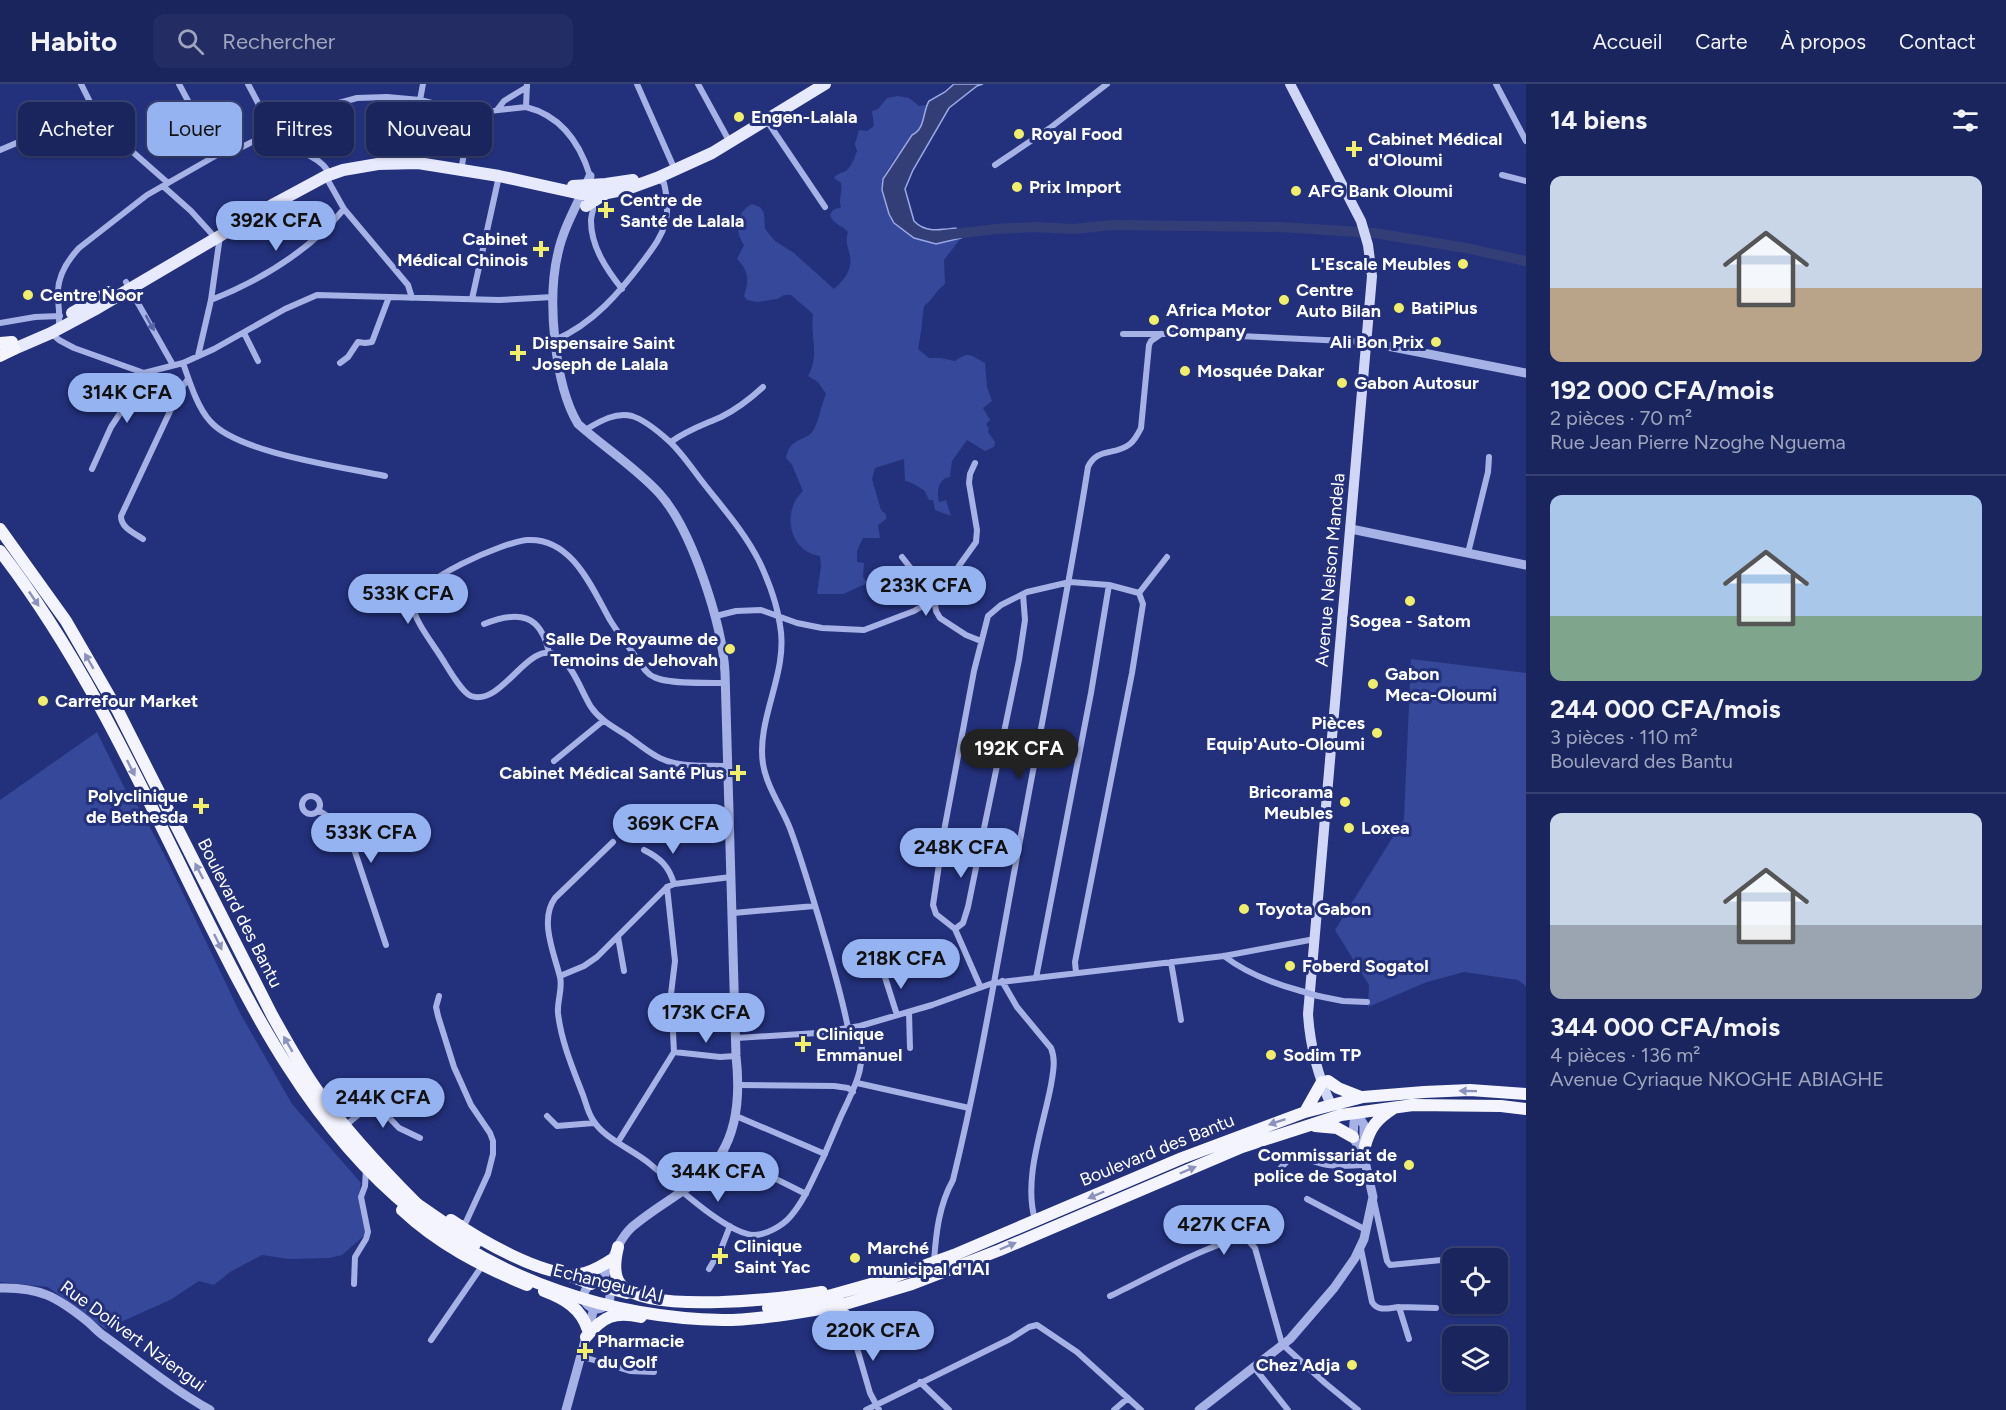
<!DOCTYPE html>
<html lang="fr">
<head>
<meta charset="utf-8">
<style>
  :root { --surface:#1a255d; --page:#232d63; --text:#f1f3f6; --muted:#9fa5bc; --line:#384272; --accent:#95b2f1 }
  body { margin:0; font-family:Figtree,sans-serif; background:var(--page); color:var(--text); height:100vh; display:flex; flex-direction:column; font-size:22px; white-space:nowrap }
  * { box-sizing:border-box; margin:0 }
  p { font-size:20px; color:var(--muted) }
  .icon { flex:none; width:33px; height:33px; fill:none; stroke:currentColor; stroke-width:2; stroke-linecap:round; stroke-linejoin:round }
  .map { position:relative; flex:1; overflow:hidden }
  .sheet { display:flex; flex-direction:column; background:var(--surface); width:480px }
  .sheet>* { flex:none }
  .hud { position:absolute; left:18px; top:18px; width:570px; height:54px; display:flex; gap:12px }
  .controls { position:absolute; left:1442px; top:1164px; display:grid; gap:12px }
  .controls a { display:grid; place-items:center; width:66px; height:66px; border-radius:12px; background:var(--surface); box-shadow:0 2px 4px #0004,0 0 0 2px var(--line); font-size:30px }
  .price { position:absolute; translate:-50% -51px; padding:0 14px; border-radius:21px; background:var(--accent); color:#111; font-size:20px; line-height:39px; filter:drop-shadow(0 2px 3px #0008) }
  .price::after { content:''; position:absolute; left:50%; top:36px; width:18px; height:14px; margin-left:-9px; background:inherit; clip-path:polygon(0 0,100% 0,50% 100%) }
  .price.current { background:#222; color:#fff }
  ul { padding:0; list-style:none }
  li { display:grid; align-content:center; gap:12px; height:318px; padding:0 24px }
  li+li { border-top:2px solid var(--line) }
  li span { display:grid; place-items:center; height:186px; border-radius:12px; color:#555 }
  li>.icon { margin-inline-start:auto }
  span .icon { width:108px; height:108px; fill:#fffc; stroke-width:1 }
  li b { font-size:26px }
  h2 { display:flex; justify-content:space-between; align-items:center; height:72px; padding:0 24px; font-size:26px }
  .chip { padding:0 21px; border-radius:12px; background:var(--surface); box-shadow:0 2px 4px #0004,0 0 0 2px var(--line); font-size:21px; line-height:54px }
  .chip.current { background:var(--accent); color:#111 }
  header { display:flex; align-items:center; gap:36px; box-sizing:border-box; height:84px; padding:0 30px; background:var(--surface); border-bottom:2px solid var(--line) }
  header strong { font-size:28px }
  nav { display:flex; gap:33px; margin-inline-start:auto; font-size:21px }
  .search { width:420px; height:54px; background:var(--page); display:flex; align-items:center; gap:15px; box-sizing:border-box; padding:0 21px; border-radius:12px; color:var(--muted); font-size:22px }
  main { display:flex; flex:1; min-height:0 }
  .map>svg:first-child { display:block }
  .green { fill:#36489a }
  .water { fill:#343e76; stroke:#9aa9e6; stroke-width:1.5 }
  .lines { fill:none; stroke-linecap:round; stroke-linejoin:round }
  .river { stroke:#343e76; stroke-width:10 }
  .minor { stroke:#a6b2e5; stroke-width:6 }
  .tertiary { stroke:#a6b2e5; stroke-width:9 }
  .secondary { stroke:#d0d6f5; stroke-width:10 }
  .primary { stroke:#e7e9fd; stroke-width:12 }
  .trunk { stroke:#f3f4fe; stroke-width:12 }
  .minor-bridge { stroke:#a6b2e5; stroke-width:6 }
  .trunk-bridge { stroke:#f3f4fe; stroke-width:12 }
  .oneway { fill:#5765a6 }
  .oneway2 { fill:#8b92bd }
  .poi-dot { fill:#f1ee69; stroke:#23317c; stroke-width:2 }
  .labels { text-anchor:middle; stroke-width:6; stroke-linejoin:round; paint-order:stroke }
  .poi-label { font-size:18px; font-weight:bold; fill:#fff; stroke:#23317c; text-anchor:start }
  .street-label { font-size:18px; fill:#fff; stroke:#23317c }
</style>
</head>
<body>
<header>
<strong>Habito</strong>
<div class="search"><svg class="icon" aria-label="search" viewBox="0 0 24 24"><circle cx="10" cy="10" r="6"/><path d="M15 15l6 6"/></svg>Rechercher</div>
<nav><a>Accueil</a><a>Carte</a><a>À propos</a><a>Contact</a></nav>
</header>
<main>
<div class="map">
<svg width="1526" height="1326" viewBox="0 0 1526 1326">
  <rect width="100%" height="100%" fill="#23317c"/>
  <path class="green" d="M898 12 909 14 919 22 926 21 922 41 896 73 884 91 882 106 885 117 894 139 914 154 936 160 961 154 944 176 945 200C936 206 933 216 924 222 922 237 921 251 918 265L929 274H940L955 277C970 266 971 272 985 279L987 303 992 317 983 324 990 336 986 340 989 345 988 348 995 358 994 363 985 367 967 356 952 377 950 393C939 394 936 407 939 418L946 416 951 432 935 426 933 416H929L924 406C917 403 913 398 905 397L904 375 875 384 872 395 881 426 886 430V435L878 441 880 454H863L857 467V478L864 479 863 493 868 499 843 510H817L821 482 820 472C789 468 781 427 803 407L792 381 786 374C790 351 807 359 814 345 820 334 821 321 826 310L818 298 808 292C820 272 810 252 813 230L791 211H784L777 215 757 218 747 216 744 212C749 196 749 187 737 175L744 161C734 147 735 129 752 120L760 123 764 129 765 145 775 157 794 169 834 205C843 197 853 186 850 172 848 163 845 158 848 148 842 141 834 141 830 131L833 126 841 123C838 115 843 108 841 99L834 94C838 88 842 90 847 86 852 82 855 72 857 67L855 60 859 46 867 47 874 42 872 27 878 25 887 14Z
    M1411 575 1526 589V902L1518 896 1464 888 1427 898 1368 923 1369 901 1335 846 1404 735Z
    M97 648 125 705 142 728 169 780 240 929 292 1020 361 1099C357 1117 362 1133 366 1150L342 1171 329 1174 289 1175 262 1171 230 1188 214 1201 199 1197 170 1216 105 1245 48 1203 0 1198V716Z"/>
  <path class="water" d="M954 0H983L977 2 949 24 913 86 905 105 914 137C925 149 941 146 956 144L961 154 936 160 914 154 894 139 889 130 882 106 883 95 912 51C926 44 922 29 929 17L945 8Z"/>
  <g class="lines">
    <path class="river" d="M945 151 996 145 1035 143 1073 145 1112 141 1281 143 1374 149 1466 164 1526 177"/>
    <path class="minor" d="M81 0 94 26 110 48 168 99
      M179 0 217 71
      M248 0C259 20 269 45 288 59 300 69 319 73 327 86
      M637 0 675 86
      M698 0 727 53
      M1496 0 1526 57
      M420 16 423 0
      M526 23C562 32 580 59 590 92
      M497 26 504 17 527 3
      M471 29 526 23 527 0
      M765 34 825 123
      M0 66 94 26
      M995 81 1050 44 1107 0
      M1502 91 1526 97
      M326 93 344 125 408 201 412 214
      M164 103 191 127 211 149
      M595 118C594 124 591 131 591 137 591 163 607 186 622 205
      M126 198 173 281
      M472 215 499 92
      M211 216C261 196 310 166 344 125
      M0 239 35 233 60 232
      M58 245C61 233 58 223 58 211 57 193 67 177 79 164L147 111 217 71 242 63 300 34 335 20 357 14 387 13 420 16 471 29 462 81
      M51 249 59 256 74 264 144 289 183 279 214 265 285 225 317 211 499 216 553 213
      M244 249 258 277
      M1123 250H1195L1367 258
      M555 256C593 240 620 208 644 176 652 165 661 154 665 140 669 126 667 113 664 99L658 95
      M198 272 211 216 220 152
      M183 279C189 296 197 323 210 337 237 369 343 383 385 392
      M340 279 348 273 358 258 365 259 372 258 389 213
      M585 346C599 338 614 328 632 332 645 336 659 348 669 357 681 368 691 383 701 396 721 422 744 447 759 477 768 496 777 520 780 541 789 589 756 634 763 680 767 704 783 725 791 747 802 777 811 808 820 838 830 873 841 908 848 944
      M671 358C687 346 703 341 721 333 737 325 750 315 763 303
      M92 385 111 343 140 299 144 289
      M143 455C134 449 121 444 121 432L180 306 188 295
      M1468 469 1488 388 1489 373
      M902 473 934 514 936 527 940 534 966 551 981 557
      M1139 509 1167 473
      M716 532 736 527 761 526 797 539 822 544 864 546 914 527 931 517 946 500 976 458 977 446 969 399 970 390 975 379
      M484 540C519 526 541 530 549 569
      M725 599C708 599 667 600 654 593 646 590 641 580 636 573 627 561 618 549 610 536 592 504 572 453 527 456 504 458 414 496 413 521 413 535 433 560 441 573 447 582 461 608 471 612 502 623 528 556 556 571 573 580 581 607 591 623 600 636 613 643 626 651 636 658 645 666 656 672 676 684 704 681 727 682
      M554 677 603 637
      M302 721a9 9 0 1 1 18 0a9 9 0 1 1-18 0Z
      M318 726 332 735 350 753 386 861
      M944 747 982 754 1019 576 1025 536 1023 510
      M613 758 555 814C539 836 554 869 560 893 563 904 557 917 558 929 561 957 573 985 583 1011 586 1019 588 1029 593 1036 604 1055 634 1066 650 1080 672 1098 726 1150 754 1151 766 1151 782 1142 790 1133 805 1116 813 1094 823 1074 829 1060 835 1046 841 1032 858 996 866 983 860 942
      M644 766C660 774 669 782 674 800
      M733 829 815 822
      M955 845 963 839 968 823 982 754
      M618 853 624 887
      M1224 872C1246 889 1275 900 1301 907
      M1171 878 1181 936
      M883 887 897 931
      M560 892 584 882 597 873 667 803 674 800 731 793
      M1036 894 1091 609 1109 501
      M1002 897 1017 923 1051 964C1056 976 1053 989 1051 1001 1043 1044 1023 1094 1035 1136
      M980 902 955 845 936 830 933 821 944 747 974 587 988 532 1001 521 1027 508 1070 498 1109 501 1139 509 1143 520 1132 589 1075 878 1076 889
      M439 912 436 923 438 932 454 983 471 1021 490 1049 493 1057V1070L488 1090 466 1138 460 1140
      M1318 912 1343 917 1367 918
      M909 928 910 964
      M736 954 817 949 860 942 932 921 993 899 1224 872 1315 855
      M674 968 720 973 736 972
      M857 999 969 1024
      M739 1001 834 1002 848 1004 853 1008
      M547 1032 557 1042 594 1039
      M736 1032 825 1070
      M346 1041 369 1022 374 1021 379 1023 399 1044 420 1054
      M618 1058 674 968 671 910 675 877 667 803
      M722 1068 806 1110
      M1278 1087C1298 1062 1302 1077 1328 1081 1340 1083 1353 1081 1366 1081
      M1307 1115 1366 1146
      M1374 1117 1387 1177 1390 1181 1452 1175
      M1361 1165 1372 1218C1378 1228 1389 1224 1399 1223L1409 1255
      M934 1177C936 1149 939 1121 953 1096 980 986 998 874 1019 762 1042 636 1068 510 1088 383 1097 363 1115 372 1130 360 1135 356 1138 350 1141 344L1149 261 1151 257 1161 250
      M709 1185 721 1165 730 1142
      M354 1200 355 1173 366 1155 368 1148 361 1113 365 1102 366 1085
      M1110 1212C1136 1200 1224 1152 1246 1154L1255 1164 1282 1260 1325 1299 1358 1326
      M1399 1223 1436 1224
      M850 1240 870 1309 879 1326
      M431 1256 482 1182
      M580 1272 630 1287 654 1288
      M1253 1282 1288 1326
      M920 1298 949 1326
      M866 1326 1010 1255 1029 1243 1037 1241 1077 1268 1141 1326
      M1114 1326 1128 1314"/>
    <path class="tertiary" d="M590 92C580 115 563 144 558 169 547 214 554 300 578 340 605 364 635 383 659 409 692 445 722 540 725 588L736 972C741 1017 737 1064 700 1094 678 1112 653 1125 632 1143 617 1157 610 1181 601 1199
      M1367 258 1526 289
      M1351 445 1526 481
      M584 1212a13 13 0 1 1 26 0a13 13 0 1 1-26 0Z
      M0 1204C40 1203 57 1213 87 1237 93 1242 98 1248 104 1252 139 1277 172 1305 210 1326
      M566 1326 594 1224
      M1199 1326 1290 1255 1334 1204 1355 1174 1364 1155 1373 1113 1364 1073V1041L1359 1033 1354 1038 1353 1053 1364 1073"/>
    <path class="secondary" d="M1290 0 1361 137 1368 161 1372 192 1308 930C1310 962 1318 992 1331 1021"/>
    <path class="primary" d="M573 102 606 100 633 96
      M586 122 605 110
      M72 229 109 208
      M7 268 51 249 94 226 274 120 326 92 343 86 378 80 418 79 499 92 581 110 607 109 627 105 657 94 712 69 825 0"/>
    <path class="trunk" d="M0 259 12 258
      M0 272 14 265
      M0 445 66 537 118 627 272 931C286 956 300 982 317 1006 345 1045 382 1085 417 1120
      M0 467C81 572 138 695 196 813 253 928 311 1045 413 1127
      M1328 997 1338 1004 1361 1013
      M1305 1028 1322 998
      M1315 1042 1337 1044 1353 1053
      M1365 1062C1370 1043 1377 1035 1394 1024
      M402 1126C438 1160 481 1182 527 1201
      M451 1136C480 1156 543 1193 579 1190 592 1189 602 1181 613 1175
      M618 1163C615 1175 612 1192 622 1202 650 1230 784 1215 822 1208
      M570 1192 591 1200
      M608 1204 627 1209
      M544 1207C565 1215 581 1224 588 1246
      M814 1216 885 1196 954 1171 1182 1074 1305 1028 1363 1013 1424 1008 1470 1006 1526 1010
      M814 1226 845 1220 912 1200 1000 1166 1242 1063 1341 1031 1413 1021 1501 1022 1526 1025
      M830 1227C840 1225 847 1230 850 1240
      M586 1253C603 1232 615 1227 641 1233"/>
    <path class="minor-bridge" d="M1301 907 1318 912"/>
    <path class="trunk-bridge" d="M417 1120 475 1160
      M413 1127C501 1197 611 1234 723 1236 753 1236 784 1231 814 1226
      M768 1224 814 1216"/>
  </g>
  <defs><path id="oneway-solid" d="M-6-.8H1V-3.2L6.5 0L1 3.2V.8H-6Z" transform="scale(1.5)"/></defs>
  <use class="oneway" href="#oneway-solid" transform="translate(150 239) rotate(61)"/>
  <g class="oneway2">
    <use href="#oneway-solid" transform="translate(34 515) rotate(56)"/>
    <use href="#oneway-solid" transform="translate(89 577) rotate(-120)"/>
    <use href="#oneway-solid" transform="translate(131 684) rotate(63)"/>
    <use href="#oneway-solid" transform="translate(199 787) rotate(-117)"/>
    <use href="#oneway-solid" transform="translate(218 858) rotate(64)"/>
    <use href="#oneway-solid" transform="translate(288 960) rotate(-120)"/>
    <use href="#oneway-solid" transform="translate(1468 1007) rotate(-179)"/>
    <use href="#oneway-solid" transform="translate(1277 1038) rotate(161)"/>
    <use href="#oneway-solid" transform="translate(1188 1086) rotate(-23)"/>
    <use href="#oneway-solid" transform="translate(1096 1111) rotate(157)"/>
    <use href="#oneway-solid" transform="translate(1008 1162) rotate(-23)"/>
  </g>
  <g class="poi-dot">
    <circle cx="739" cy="33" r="6"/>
    <circle cx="1019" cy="50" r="6"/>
    <path d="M1351 56h6v6h6v6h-6v6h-6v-6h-6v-6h6z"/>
    <circle cx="1017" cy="103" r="6"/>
    <circle cx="1296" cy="107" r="6"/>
    <path d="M603 117h6v6h6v6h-6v6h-6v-6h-6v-6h6z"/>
    <path d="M538 156h6v6h6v6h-6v6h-6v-6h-6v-6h6z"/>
    <circle cx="1463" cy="180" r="6"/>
    <circle cx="28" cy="211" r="6"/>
    <circle cx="1284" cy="216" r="6"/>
    <circle cx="1399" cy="224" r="6"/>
    <circle cx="1154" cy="236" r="6"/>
    <circle cx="1436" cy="258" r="6"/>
    <path d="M515 260h6v6h6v6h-6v6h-6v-6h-6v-6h6z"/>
    <circle cx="1185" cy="287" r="6"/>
    <circle cx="1342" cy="299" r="6"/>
    <circle cx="1410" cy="517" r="6"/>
    <circle cx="730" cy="565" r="6"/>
    <circle cx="1373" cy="600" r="6"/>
    <circle cx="43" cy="617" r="6"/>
    <circle cx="1377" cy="649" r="6"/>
    <path d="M735 680h6v6h6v6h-6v6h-6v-6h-6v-6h6z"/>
    <circle cx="1345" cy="718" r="6"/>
    <path d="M198 713h6v6h6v6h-6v6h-6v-6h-6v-6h6z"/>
    <circle cx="1349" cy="744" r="6"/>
    <circle cx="1244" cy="825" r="6"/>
    <circle cx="1290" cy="882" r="6"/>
    <path d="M800 951h6v6h6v6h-6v6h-6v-6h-6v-6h6z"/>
    <circle cx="1271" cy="971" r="6"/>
    <circle cx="1409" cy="1081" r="6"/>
    <path d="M717 1163h6v6h6v6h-6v6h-6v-6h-6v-6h6z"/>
    <circle cx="855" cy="1174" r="6"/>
    <path d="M582 1258h6v6h6v6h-6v6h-6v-6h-6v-6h6z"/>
    <circle cx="1352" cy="1281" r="6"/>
  </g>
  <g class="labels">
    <g class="poi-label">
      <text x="751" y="39">Engen-Lalala</text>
      <text x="1031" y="56">Royal Food</text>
      <text x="1368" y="61">Cabinet Médical<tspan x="1368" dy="21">d'Oloumi</tspan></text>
      <text x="1029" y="109">Prix Import</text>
      <text x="1308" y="113">AFG Bank Oloumi</text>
      <text x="620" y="122">Centre de<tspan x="620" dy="21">Santé de Lalala</tspan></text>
      <text x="528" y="161" text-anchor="end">Cabinet<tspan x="528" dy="21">Médical Chinois</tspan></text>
      <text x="1451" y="186" text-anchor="end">L'Escale Meubles</text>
      <text x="1296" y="212">Centre<tspan x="1296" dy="21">Auto Bilan</tspan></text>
      <text x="40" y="217">Centre Noor</text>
      <text x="1411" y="230">BatiPlus</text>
      <text x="1166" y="232">Africa Motor<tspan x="1166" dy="21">Company</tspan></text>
      <text x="1424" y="264" text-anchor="end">Ali Bon Prix</text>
      <text x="532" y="265">Dispensaire Saint<tspan x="532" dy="21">Joseph de Lalala</tspan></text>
      <text x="1197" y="293">Mosquée Dakar</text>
      <text x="1354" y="305">Gabon Autosur</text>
      <text x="1410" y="543" text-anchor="middle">Sogea - Satom</text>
      <text x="718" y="561" text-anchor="end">Salle De Royaume de<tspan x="718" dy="21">Temoins de Jehovah</tspan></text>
      <text x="1385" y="596">Gabon<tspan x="1385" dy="21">Meca-Oloumi</tspan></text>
      <text x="55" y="623">Carrefour Market</text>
      <text x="1365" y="645" text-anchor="end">Pièces<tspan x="1365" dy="21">Equip'Auto-Oloumi</tspan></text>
      <text x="724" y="695" text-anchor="end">Cabinet Médical Santé Plus</text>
      <text x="1333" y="714" text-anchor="end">Bricorama<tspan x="1333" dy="21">Meubles</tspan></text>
      <text x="188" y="718" text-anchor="end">Polyclinique<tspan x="188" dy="21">de Bethesda</tspan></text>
      <text x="1361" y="750">Loxea</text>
      <text x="1256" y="831">Toyota Gabon</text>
      <text x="1302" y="888">Foberd Sogatol</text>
      <text x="816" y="956">Clinique<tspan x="816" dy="21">Emmanuel</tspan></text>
      <text x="1283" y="977">Sodim TP</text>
      <text x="1397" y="1077" text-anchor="end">Commissariat de<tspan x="1397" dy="21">police de Sogatol</tspan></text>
      <text x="734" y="1168">Clinique<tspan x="734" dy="21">Saint Yac</tspan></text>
      <text x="867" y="1170">Marché<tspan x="867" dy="21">municipal d'IAI</tspan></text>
      <text x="597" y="1263">Pharmacie<tspan x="597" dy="21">du Golf</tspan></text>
      <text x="1340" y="1287" text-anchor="end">Chez Adja</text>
    </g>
    <g class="street-label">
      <text transform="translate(1330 486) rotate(-85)" y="6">Avenue Nelson Mandela</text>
      <text transform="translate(240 829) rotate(63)" y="6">Boulevard des Bantu</text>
      <text transform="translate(1157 1066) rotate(-22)" y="6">Boulevard des Bantu</text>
      <text transform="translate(608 1199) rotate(14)" y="6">Echangeur IAI</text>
      <text transform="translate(133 1252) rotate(36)" y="6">Rue Dolivert Nziengui</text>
    </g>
  </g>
</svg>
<div class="controls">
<a><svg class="icon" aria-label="locate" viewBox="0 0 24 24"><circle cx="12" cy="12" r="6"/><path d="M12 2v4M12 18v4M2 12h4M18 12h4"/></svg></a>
<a><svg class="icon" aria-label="layers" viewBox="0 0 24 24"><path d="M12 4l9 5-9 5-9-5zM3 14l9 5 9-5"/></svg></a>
</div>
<b class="price" style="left:276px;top:168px">392K CFA</b>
<b class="price" style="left:127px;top:340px">314K CFA</b>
<b class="price" style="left:926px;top:533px">233K CFA</b>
<b class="price" style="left:408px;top:541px">533K CFA</b>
<b class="price current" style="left:1019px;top:696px">192K CFA</b>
<b class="price" style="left:673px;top:771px">369K CFA</b>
<b class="price" style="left:371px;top:780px">533K CFA</b>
<b class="price" style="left:961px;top:795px">248K CFA</b>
<b class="price" style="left:901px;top:906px">218K CFA</b>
<b class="price" style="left:706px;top:960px">173K CFA</b>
<b class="price" style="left:383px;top:1045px">244K CFA</b>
<b class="price" style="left:718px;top:1119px">344K CFA</b>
<b class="price" style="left:1224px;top:1172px">427K CFA</b>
<b class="price" style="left:873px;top:1278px">220K CFA</b>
<div class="hud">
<a class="chip">Acheter</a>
<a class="chip current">Louer</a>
<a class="chip">Filtres</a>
<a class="chip">Nouveau</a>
</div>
</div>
<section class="sheet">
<h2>14 biens<svg class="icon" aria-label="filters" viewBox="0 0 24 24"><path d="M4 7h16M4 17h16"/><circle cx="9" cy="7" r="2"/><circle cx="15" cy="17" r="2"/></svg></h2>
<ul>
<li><span style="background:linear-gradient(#c9d6e8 60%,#b9a48a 0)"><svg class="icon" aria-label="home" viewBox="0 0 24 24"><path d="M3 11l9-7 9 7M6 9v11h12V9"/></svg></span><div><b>192 000 CFA/mois</b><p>2 pièces · 70 m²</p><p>Rue Jean Pierre Nzoghe Nguema</p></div></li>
<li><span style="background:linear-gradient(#a9c7e8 65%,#7fa58c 0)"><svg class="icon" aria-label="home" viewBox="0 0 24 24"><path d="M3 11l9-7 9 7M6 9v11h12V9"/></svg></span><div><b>244 000 CFA/mois</b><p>3 pièces · 110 m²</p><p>Boulevard des Bantu</p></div></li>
<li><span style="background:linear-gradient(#c9d6e8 60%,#9aa5b1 0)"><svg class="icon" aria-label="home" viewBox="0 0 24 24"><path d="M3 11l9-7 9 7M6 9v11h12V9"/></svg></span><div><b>344 000 CFA/mois</b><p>4 pièces · 136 m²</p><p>Avenue Cyriaque NKOGHE ABIAGHE</p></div></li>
</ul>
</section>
</main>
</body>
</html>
